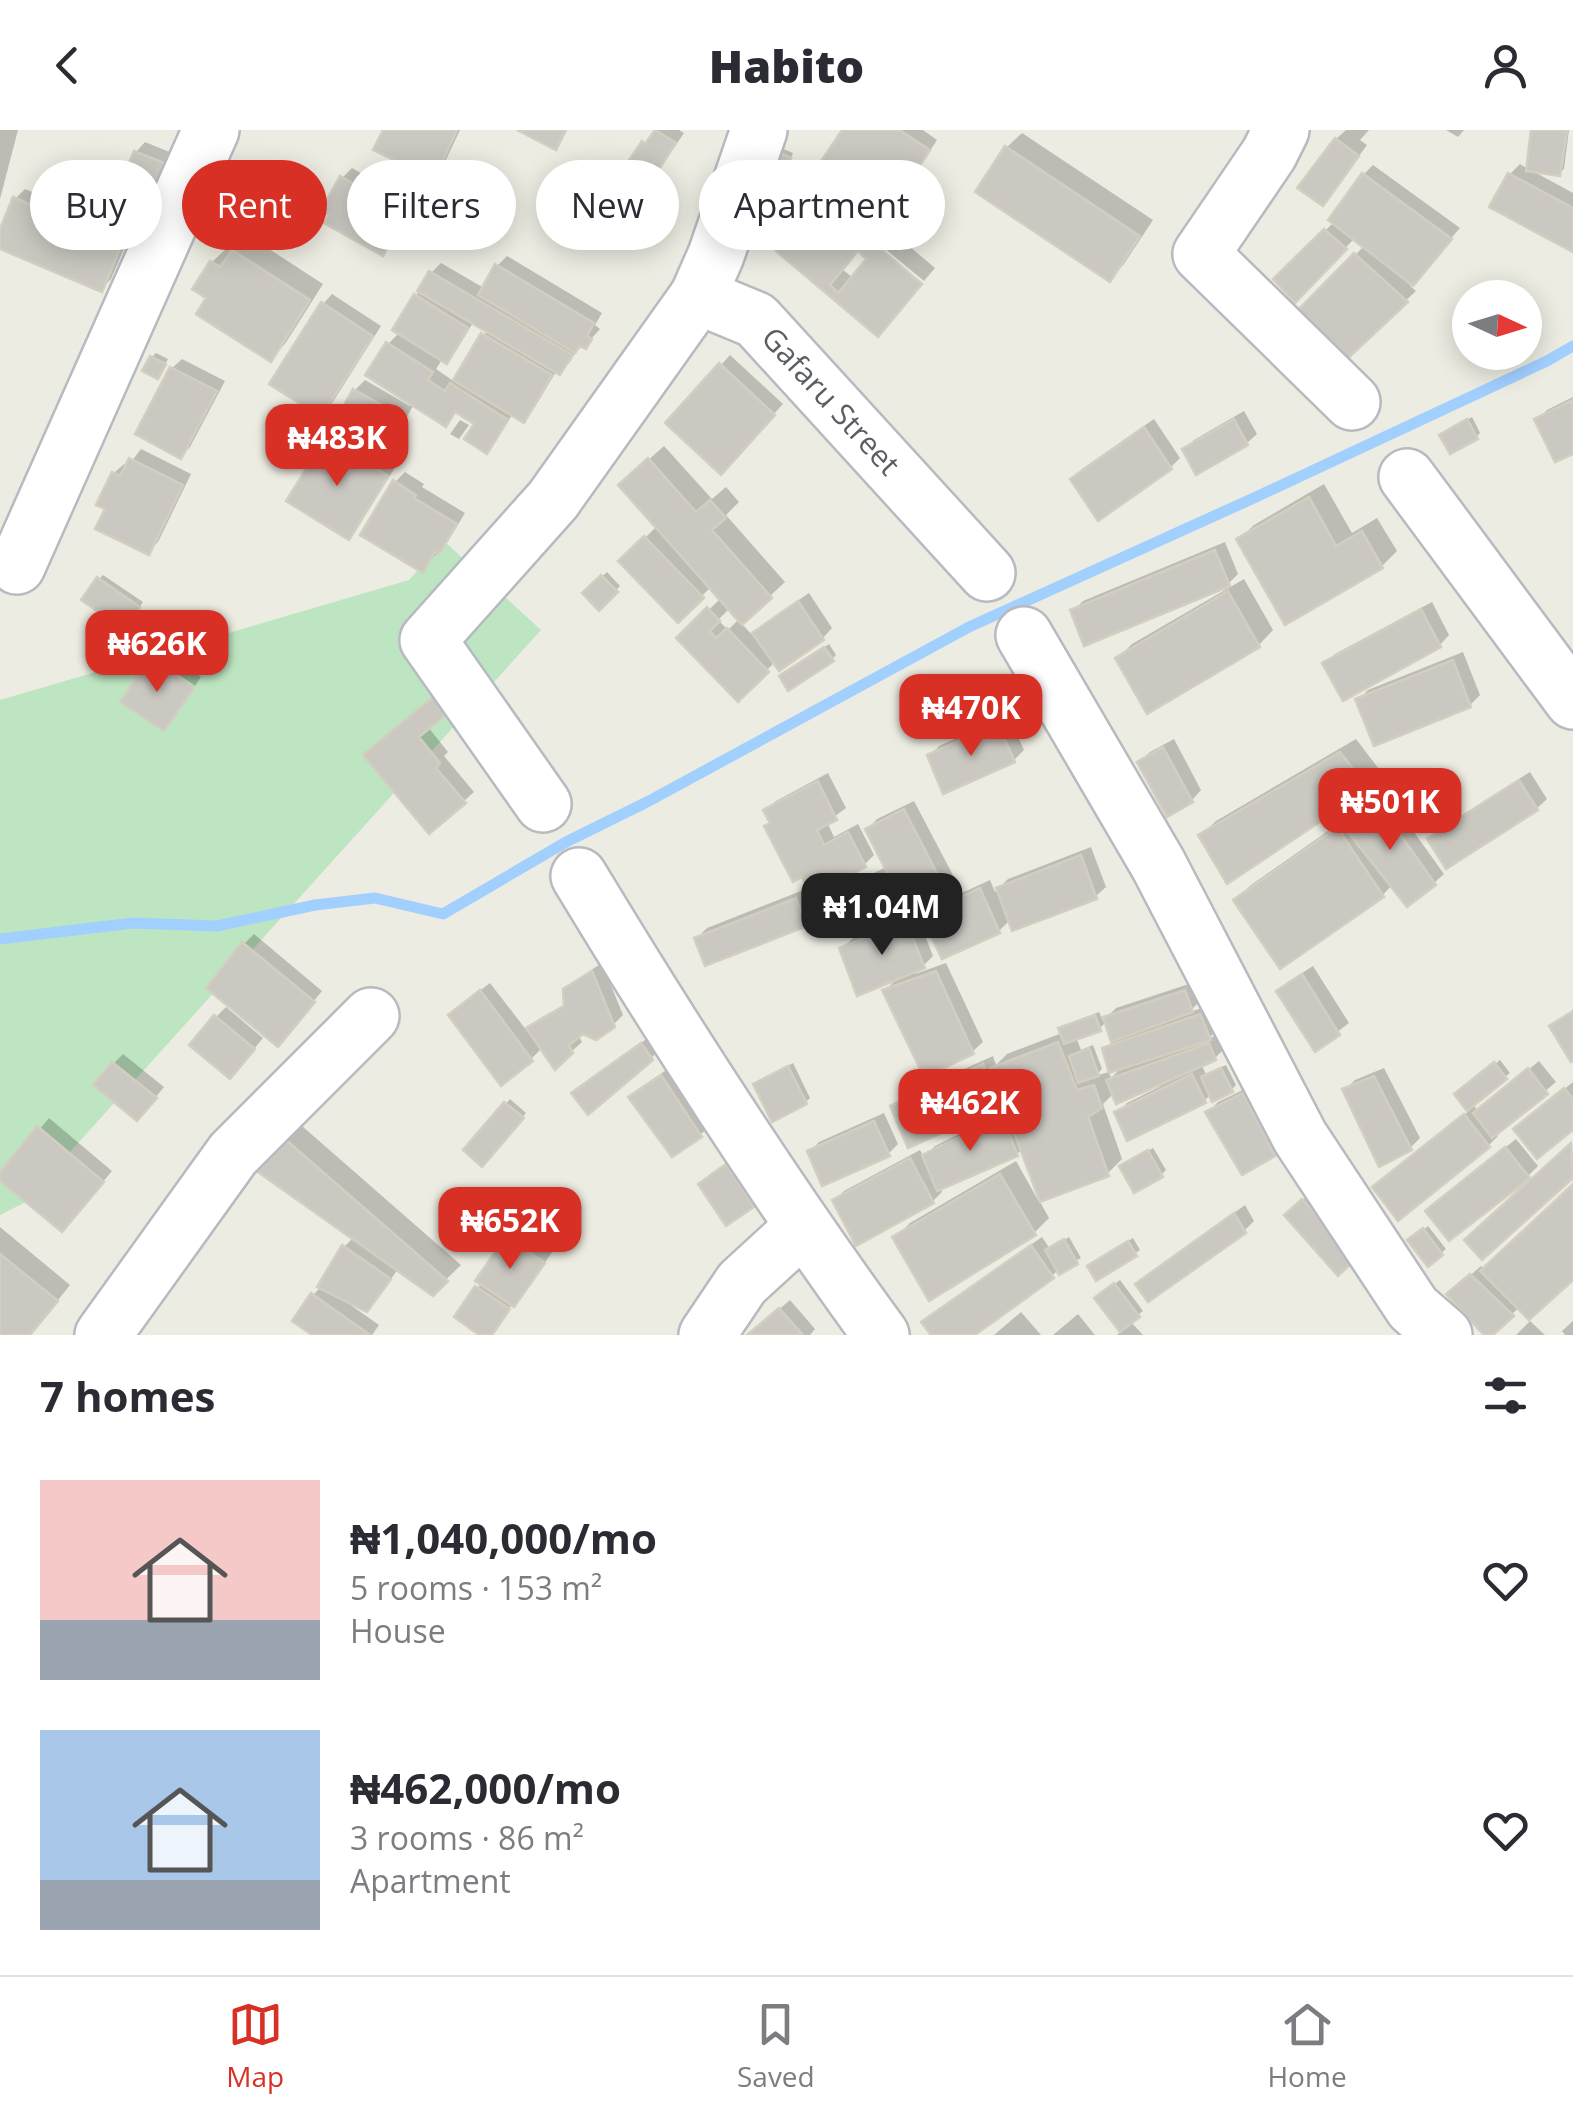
<!DOCTYPE html>
<html lang="en">
<head>
<meta charset="utf-8">
<style>
  :root { --surface:#fff; --page:#f2f2f3; --text:#2b2b33; --muted:#7c7c81; --line:#e1e1e2; --accent:#d93025 }
  body { margin:0; font-family:"Open Sans",sans-serif; background:var(--page); color:var(--text); height:100vh; display:flex; flex-direction:column; font-size:38px; white-space:nowrap }
  * { box-sizing:border-box; margin:0 }
  p { font-size:32px; color:var(--muted) }
  .icon { flex:none; width:55px; height:55px; fill:none; stroke:currentColor; stroke-width:2; stroke-linecap:round; stroke-linejoin:round }
  .map { position:relative; height:1205px; overflow:hidden }
  .drawer { display:flex; flex-direction:column; background:var(--surface); flex:1 }
  .drawer>* { flex:none }
  .top-card { position:absolute; left:30px; top:30px; width:1000px; height:90px; display:flex; gap:20px }
  .needle { width:65px; rotate:94deg }
  .controls { position:absolute; left:1452px; top:150px; display:grid; gap:20px }
  .controls a { display:grid; place-items:center; width:90px; height:90px; border-radius:50%; background:var(--surface); box-shadow:0 5px 25px #0003; font-size:50px }
  .price { position:absolute; translate:-50% -85px; padding:0 22px; border-radius:20px; background:var(--accent); color:#fff; font-size:32px; line-height:65px; filter:drop-shadow(0 2px 5px #0008) }
  .price::after { content:''; position:absolute; left:50%; top:60px; width:30px; height:22px; margin-left:-15px; background:inherit; clip-path:polygon(0 0,100% 0,50% 100%) }
  .price.current { background:#222; color:#fff }
  ul { padding:0; list-style:none }
  li { display:flex; align-items:center; gap:30px; height:250px; padding:0 40px }
  li span { display:grid; place-items:center; flex:none; width:280px; height:200px; border-radius:0px; color:#555 }
  li>.icon { margin-inline-start:auto }
  span .icon { width:120px; height:120px; fill:#fffc; stroke-width:1 }
  li b { font-size:42px }
  h2 { display:flex; justify-content:space-between; align-items:center; height:120px; padding:0 40px; font-size:42px }
  .tag { padding:0 35px; border-radius:45px; background:var(--surface); box-shadow:0 5px 25px #0003; font-size:35px; line-height:90px }
  .tag.current { background:var(--accent); color:#fff }
  header { display:flex; justify-content:space-between; align-items:center; height:130px; padding:0 40px; background:var(--surface); font-size:45px; font-weight:800 }
  .tab-bar { display:flex; justify-content:space-around; align-items:center; height:140px; border-top:2px solid var(--line); background:var(--surface); font-size:28px; color:var(--muted) }
  .tab-bar a { display:grid; justify-items:center; gap:5px }
  .tab-bar .current { color:var(--accent) }
  .map>svg:first-child { display:block }
  .green { fill:#bee5c1 }
  .shadow { fill:#0003; fill-rule:evenodd }
  .lines { fill:none; stroke-linecap:round; stroke-linejoin:round }
  .stream { stroke:#a1d0ff; stroke-width:11 }
  .building { fill:#cac8c1; stroke:#d2cec0; stroke-width:2.5; fill-rule:evenodd }
  .minor-casing { stroke:#b7babf; stroke-width:60 }
  .minor { stroke:#fff; stroke-width:55 }
  .labels { text-anchor:middle; stroke-width:9; stroke-linejoin:round; paint-order:stroke }
  .street-label { font-size:30px; fill:#5a5e63; stroke:#fff }
</style>
</head>
<body>
<header><svg class="icon" aria-label="back" viewBox="0 0 24 24"><path d="M15 5l-7 7 7 7"/></svg>Habito<svg class="icon" aria-label="person" viewBox="0 0 24 24"><circle cx="12" cy="8" r="4"/><path d="M4 21q1-7 8-7t8 7"/></svg></header>
<div class="map">
<svg width="1573" height="1205" viewBox="0 0 1573 1205">
  <rect width="100%" height="100%" fill="#edece2"/>
  <path class="green" d="M444 411 541 500 24 1073 0 1085V570L409 450Z"/>
  <path class="shadow" d="M0 0H18L0 69Z
    M386 0H460L443 36 434 46Z
    M658 0H679L684 3 643 64 634 73 633 55 621 47 644 13Z
    M845 0H923L937 10 896 73 886 82Z
    M1346 0H1369L1360 10 1367 15 1332 63 1336 9Z
    M1446 0H1464L1458 7Z
    M1534 0H1569L1564 39 1559 43 1529 39 1573 63V119L1493 76 1510 44 1520 34 1528 39Z
    M1022 3 1153 90 1124 134 1109 149 1007 17Z
    M145 12 177 25 129 107 111 149 101 159 0 116V106L15 69 25 59 107 94 136 22Z
    M781 18 793 23 782 48 778 53 765 47Z
    M1373 35 1460 98 1410 156 1416 161 1346 227 1301 180 1365 115 1355 108 1295 169 1276 149 1334 92 1364 44Z
    M352 38 387 58 379 74 387 78 399 65 414 73 393 113 383 123 342 48Z
    M241 43 272 62 248 99 238 109 232 52Z
    M837 55 935 138 924 151 879 114 875 117 878 203 780 121ZM859 119 870 129 853 148 842 139Z
    M249 106 323 154 285 214 270 228 209 167 212 132 227 118 233 122Z
    M507 126 602 183 595 195 600 199 585 216H579L570 232 560 242 557 240 533 280 523 289 513 283 496 311 486 320 477 293 458 280 446 294 414 274 390 318 381 327 396 336 358 397 348 407 328 309 334 302 355 260 365 250 410 276 412 272 388 214 400 202 416 166 431 143 441 133 484 158 497 136ZM474 191 488 199 455 252 436 239 443 228 447 230 456 221Z
    M332 164 381 196 331 275 321 284 323 174Z
    M156 223 168 229 158 246 152 227Z
    M730 225 783 274 731 331 721 235Z
    M182 229 225 251 190 317 181 326 172 238Z
    M1573 267V321L1537 290 1547 280Z
    M1244 281 1257 304 1247 313 1185 320 1194 310Z
    M1472 287 1480 303 1476 307 1447 301Z
    M1154 289 1180 328 1171 337 1073 349 1082 339Z
    M460 290 469 295 459 309 450 304Z
    M664 316 712 369 726 357 739 372 726 385 785 452 741 493 753 506 765 493 809 463 832 498 823 508 779 538 775 532 738 568 680 508 721 468 711 457 678 489 622 431 657 396 636 341ZM730 478 739 489 728 500 718 490Z
    M141 319 191 344 158 412 148 422 108 378 114 343 124 334 128 336Z
    M405 342 424 354 422 357 465 383 448 411 422 440 395 352Z
    M1324 354 1352 403 1377 388 1397 421 1382 436 1239 409 1254 395Z
    M1225 412 1238 444 1228 454 1073 481 1083 471Z
    M607 442 620 456 599 477 585 463Z
    M103 445 143 472 128 493 99 449Z
    M1244 449 1273 500 1259 515 1118 528 1132 514Z
    M1432 472 1449 505 1440 515 1325 534 1335 524Z
    M829 514 836 525 832 529 786 543Z
    M161 520 201 547 195 556 154 527Z
    M1463 522 1480 565 1470 575 1358 570 1368 560Z
    M1008 585 1024 620 1014 630 930 626 939 616Z
    M428 597 448 622 444 626 474 662 464 671 366 626Z
    M1174 609 1201 660 1192 670 1140 632 1150 622Z
    M1356 609 1382 643 1367 658 1201 705 1216 691Z
    M1530 642 1547 669 1537 678 1430 709 1440 699Z
    M828 643 846 678 827 692 834 707 858 694 874 725 864 735 803 744 766 680 776 671Z
    M1386 663 1444 744 1434 753 1392 755 1383 765 1280 835 1236 770 1251 755 1352 684 1355 688Z
    M914 671 955 749 945 759 904 769 893 780 826 769 836 760 887 737 868 699 877 689Z
    M1091 717 1106 757 1096 766 1010 790 999 801 924 786 934 776 990 750 995 762 1008 749Z
    M806 759 816 784 806 794 697 808 707 798Z
    M916 783 933 826 915 844 946 833 983 912 973 921 925 944 885 861 900 845 842 819 852 809Z
    M254 804 322 861 287 904 244 814Z
    M602 833 623 885 613 895 583 901 578 905 582 912 556 936 543 917 531 929 461 875 490 853 527 901 539 889 567 873 566 860 576 850Z
    M1313 836 1349 893 1315 919 1279 862 1288 852Z
    M1195 852 1201 870 1188 883 1210 875 1219 898 1209 908 1219 905 1225 918 1215 928 1201 934 1206 944 1226 935 1236 955 1231 960 1211 964 1204 971 1117 983 1127 973 1161 956 1159 952 1114 963 1103 974 1122 1029 1107 1044 1039 1070 1049 1088 1034 1103 895 1108 910 1093 1016 1031 1038 1070 1041 1068 1022 1019 1017 1024 940 1057 942 1062 933 1071H835L844 1061 920 1020 924 1027 935 1016 1008 980 1004 970 1000 974 893 977 903 967 993 926 996 935 1007 924 1062 903 1061 899 1065 895 1099 882 1103 891 1116 878ZM1107 891 1113 911 1105 919 1124 935 1111 948 1109 942 1095 946 1102 939 1093 915 1081 920 1076 907 1099 899Z
    M226 877 263 908 240 936 216 887Z
    M652 905 661 919 651 928 584 954Z
    M123 924 164 957 147 978 114 933Z
    M1500 930 1510 943 1472 973 1478 981 1539 931 1556 952 1496 1002 1498 1006 1489 1015 1385 1048 1470 980 1457 964Z
    M793 933 810 968 806 972 756 954Z
    M671 937 710 996 700 1005 631 967 641 957Z
    M1384 938 1420 1008 1410 1018 1345 960 1355 950Z
    M1573 952V997L1526 990Z
    M1253 955 1283 1014 1273 1024 1208 982 1218 972Z
    M510 969 526 983 482 1033 466 1019Z
    M884 983 898 1014 888 1024 810 1022 819 1012Z
    M49 988 112 1041 72 1089 0 1047Z
    M294 989 461 1135 433 1162 399 1138 376 1169 354 1173 352 1176 379 1195 372 1205H316L313 1165 320 1158 344 1117 354 1107 255 1037Z
    M1516 1009 1538 1036 1528 1046 1438 1071Z
    M1153 1018 1166 1040 1161 1045 1126 1033Z
    M737 1026 762 1065 753 1075 701 1054 710 1044Z
    M1573 1057V1146L1520 1177 1487 1205 1459 1155 1481 1136 1485 1140Z
    M1313 1061 1364 1118 1287 1085Z
    M1245 1075 1254 1091 1244 1101 1148 1145Z
    M1428 1096 1446 1119 1429 1134 1411 1111Z
    M0 1097 70 1155 30 1205H0Z
    M517 1098 552 1122 524 1164 513 1173 490 1205H484L457 1187 482 1152 508 1108Z
    M1042 1107 1050 1119 1069 1107 1081 1128 1059 1140 970 1205H930L932 1203 925 1192 934 1183Z
    M1133 1108 1140 1120 1097 1148 1094 1132Z
    M1120 1150 1143 1181 1130 1191 1143 1205H1117L1122 1200 1102 1164Z
    M790 1170 815 1199 810 1205H749Z
    M1021 1182 1041 1205H994Z
    M1078 1184 1095 1205H1053Z
    M1530 1191 1545 1205H1516Z
    M1573 1191V1205H1565L1562 1201Z"/>
  <g class="lines">
    <path class="stream" d="M0 809 133 793 217 796 315 775 375 768 443 784 566 712 649 671 969 497 1256 367 1547 231 1573 216"/>
  </g>
  <path class="building" d="M383 0H457L434 49 373 20Z
    M517 0H566L556 20Z
    M655 0 676 13 634 77 622 69 630 56 617 48 642 11 645 14Z
    M842 0H899L930 20 886 86 816 39Z
    M1531 0H1567L1560 46 1526 41Z
    M1335 8 1359 26 1323 76 1297 58Z
    M1005 16 1140 106 1110 152 975 62Z
    M774 20 791 28 778 56 761 49Z
    M134 21 169 35 138 113 102 99Z
    M1362 43 1452 109 1413 156 1328 90Z
    M1508 43 1573 78V122L1489 77Z
    M340 46 379 68 371 84 379 88 387 73 407 84 383 126 324 93 329 85 321 81Z
    M230 51 264 73 238 112 205 90Z
    M13 67 122 114 102 162 0 119V99Z
    M821 68 922 154 878 207 776 121ZM858 121 866 129 838 163 830 155Z
    M1324 99 1347 119 1295 173 1273 149Z
    M232 120 310 170 271 232 196 184 206 168 192 159 210 131 220 137Z
    M1354 123 1408 172 1345 231 1298 180Z
    M495 134 594 193 587 206 592 209 586 219 580 216 575 223 478 165Z
    M429 141 572 225 560 245 417 161Z
    M414 164 468 198 447 234 392 200Z
    M321 172 373 206 321 287 269 254Z
    M481 203 552 245 524 293 453 250Z
    M386 212 433 242 428 250 445 261 450 253 508 290 487 324 464 309 474 294 455 282 446 297 365 245Z
    M150 226 166 234 158 249 142 241Z
    M719 233 775 285 721 345 665 293Z
    M170 237 217 261 181 329 135 304Z
    M353 259 405 288 380 331 329 302Z
    M1573 270V324L1555 332 1534 289Z
    M1234 289 1248 315 1196 345 1182 319Z
    M1467 289 1478 309 1450 324 1439 305Z
    M1144 297 1172 339 1098 391 1070 349Z
    M326 307 388 346 349 410 286 371Z
    M129 328 183 355 149 425 95 399 105 379 96 375 112 342 120 346Z
    M648 328 696 382 710 370 726 388 712 400 772 468 742 495 618 355Z
    M393 350 416 365 414 368 457 394 439 424 435 422 423 443 360 405Z
    M1309 367 1336 416 1362 401 1383 438 1285 495 1236 409Z
    M644 406 704 468 678 493 618 431Z
    M1215 420 1230 456 1084 516 1070 480Z
    M601 445 618 462 599 481 582 463Z
    M97 447 140 477 125 500 81 470Z
    M1228 461 1260 517 1147 584 1115 528Z
    M798 471 824 510 779 541 752 503Z
    M707 477 720 491 710 501 716 508 727 498 769 542 738 572 676 508Z
    M1421 479 1441 517 1343 571 1322 533Z
    M824 517 834 531 788 561 779 546Z
    M150 528 194 558 164 601 120 572Z
    M1453 530 1471 577 1374 616 1355 569Z
    M434 566 448 583 419 607 440 633 436 638 466 673 429 704 363 625Z
    M998 593 1015 632 943 664 927 625Z
    M1163 617 1193 672 1167 687 1137 632Z
    M1340 622 1369 659 1227 754 1198 705Z
    M1519 650 1538 680 1446 739 1427 709Z
    M818 651 837 690 817 700 824 715 848 702 866 737 811 765 802 747 793 752 764 696 770 693 763 680Z
    M1376 670 1436 755 1407 777 1343 696Z
    M904 679 946 761 907 782 865 699Z
    M1337 697 1384 767 1280 839 1233 770Z
    M1081 725 1097 769 1012 801 996 758Z
    M878 745 894 782 839 807 823 769Z
    M980 758 1000 803 942 829 921 785Z
    M796 768 807 796 705 836 694 808Z
    M906 791 925 838 857 866 839 818Z
    M242 812 315 872 278 917 206 858Z
    M592 841 615 897 596 910 583 904 569 915 573 923 555 940 526 898 564 876 563 859Z
    M936 841 974 924 924 947 882 860Z
    M1302 844 1340 905 1315 922 1276 861Z
    M480 860 533 931 501 956 448 885Z
    M1185 860 1193 882 1111 912 1103 887Z
    M1573 881V931L1571 932 1549 896Z
    M1200 884 1211 910 1109 943 1102 918Z
    M214 885 255 919 230 949 189 915Z
    M1095 885 1101 901 1064 914 1058 898Z
    M1058 912 1077 960 1094 955 1102 978 1088 987 1109 1046 1040 1072 990 938Z
    M641 913 653 930 588 985 571 963Z
    M1209 913 1216 930 1116 974 1106 950Z
    M1089 918 1099 946 1078 953 1069 926Z
    M112 932 157 968 137 991 93 955Z
    M1494 932 1507 949 1467 981 1454 964Z
    M983 934 1001 976 908 1018 890 976Z
    M788 936 807 974 772 992 753 954Z
    M1221 938 1233 962 1212 972 1201 947Z
    M1528 938 1548 964 1492 1008 1473 983Z
    M1192 944 1206 973 1127 1011 1114 982Z
    M661 945 702 1007 672 1027 628 967Z
    M1374 946 1412 1020 1379 1037 1342 959Z
    M1564 958 1573 969V1000L1537 1029 1513 999Z
    M1243 963 1275 1026 1242 1045 1205 982Z
    M504 972 524 988 482 1037 463 1020Z
    M1464 984 1490 1017 1398 1091 1372 1057Z
    M1002 986 1018 1026 937 1061 922 1025Z
    M874 991 890 1026 822 1056 807 1021Z
    M37 996 104 1052 62 1102 0 1051V1042Z
    M277 1002 448 1151 433 1166 251 1037Z
    M1571 1013 1573 1048 1482 1130 1464 1110Z
    M1505 1017 1530 1048 1449 1111 1425 1081Z
    M1148 1020 1163 1047 1134 1063 1119 1036Z
    M910 1028 934 1073 856 1116 832 1070Z
    M726 1034 754 1077 726 1096 698 1054Z
    M1000 1044 1036 1105 929 1171 892 1107Z
    M1573 1054V1150L1529 1190 1480 1141Z
    M1302 1069 1356 1129 1338 1146 1284 1085Z
    M1234 1083 1246 1103 1148 1172 1135 1154Z
    M1423 1098 1443 1125 1428 1137 1407 1110Z
    M506 1106 545 1133 514 1177 475 1151Z
    M1064 1109 1078 1134 1059 1145 1045 1120Z
    M1128 1111 1137 1126 1096 1151 1087 1136Z
    M342 1115 391 1149 367 1182 317 1157Z
    M1031 1115 1054 1148 975 1205H931L921 1192Z
    M0 1124 58 1171 30 1205H0Z
    M1470 1144 1514 1186 1493 1205H1484L1446 1164Z
    M1114 1153 1140 1187 1120 1202 1094 1168Z
    M475 1156 510 1179 492 1205H479L454 1187Z
    M311 1163 370 1205H312L292 1191Z
    M779 1178 803 1205H747Z"/>
  <g class="lines">
    <defs>
      <g id="minor">
        <path id="s1" d="M759 0 716 125 698 166 756 190 987 443"/>
        <path d="M1281 0 1269 24 1201 124 1352 272"/>
        <path d="M1407 347 1573 571"/>
        <path d="M17 436 211 0"/>
        <path d="M1024 505 1158 734 1300 1007 1413 1178 1444 1205"/>
        <path d="M543 674 428 510 553 370 698 166"/>
        <path d="M579 746C674 903 773 1057 881 1205"/>
        <path d="M103 1205 233 1024 371 886"/>
        <path d="M707 1205 742 1153 802 1098"/>
      </g>
    </defs>
    <use href="#minor" class="minor-casing"/>
    <use href="#minor" class="minor"/>
  </g>
  <g class="labels">
    <g class="street-label">
      <text dy="10" stroke="none"><textPath href="#s1" startOffset="350">Gafaru Street</textPath></text>
    </g>
  </g>
</svg>
<div class="controls">
<a><svg class="needle" viewBox="-14 -14 28 28"><path d="M0-13l5 13h-10z" fill="#e53935"/><path d="M0 13l5-13h-10z" fill="#7c7c81"/></svg></a>
</div>
<b class="price" style="left:337px;top:359px">₦483K</b>
<b class="price" style="left:157px;top:565px">₦626K</b>
<b class="price" style="left:971px;top:629px">₦470K</b>
<b class="price" style="left:1390px;top:723px">₦501K</b>
<b class="price current" style="left:882px;top:828px">₦1.04M</b>
<b class="price" style="left:970px;top:1024px">₦462K</b>
<b class="price" style="left:510px;top:1142px">₦652K</b>
<div class="top-card">
<a class="tag">Buy</a>
<a class="tag current">Rent</a>
<a class="tag">Filters</a>
<a class="tag">New</a>
<a class="tag">Apartment</a>
</div>
</div>
<section class="drawer">
<h2>7 homes<svg class="icon" aria-label="filters" viewBox="0 0 24 24"><path d="M4 7h16M4 17h16"/><circle cx="9" cy="7" r="2"/><circle cx="15" cy="17" r="2"/></svg></h2>
<ul>
<li><span style="background:linear-gradient(#f6c9c9 70%,#9aa5b1 0)"><svg class="icon" aria-label="home" viewBox="0 0 24 24"><path d="M3 11l9-7 9 7M6 9v11h12V9"/></svg></span><div><b>₦1,040,000/mo</b><p>5 rooms · 153 m²</p><p>House</p></div><svg class="icon" aria-label="heart" viewBox="0 0 24 24"><path d="M12 20l-8-8c-3-5 5-10 8-4 3-6 11-1 8 4z"/></svg></li>
<li><span style="background:linear-gradient(#a9c7e8 75%,#9aa5b1 0)"><svg class="icon" aria-label="home" viewBox="0 0 24 24"><path d="M3 11l9-7 9 7M6 9v11h12V9"/></svg></span><div><b>₦462,000/mo</b><p>3 rooms · 86 m²</p><p>Apartment</p></div><svg class="icon" aria-label="heart" viewBox="0 0 24 24"><path d="M12 20l-8-8c-3-5 5-10 8-4 3-6 11-1 8 4z"/></svg></li>
</ul>
</section>
<nav class="tab-bar">
<a class="current"><svg class="icon" aria-label="map" viewBox="0 0 24 24"><path d="M3 6l6-2 6 2 6-2v14l-6 2-6-2-6 2zM9 4v14M15 6v14"/></svg>Map</a>
<a><svg class="icon" aria-label="saved" viewBox="0 0 24 24"><path d="M7 4h10v16l-5-4-5 4z"/></svg>Saved</a>
<a><svg class="icon" aria-label="home" viewBox="0 0 24 24"><path d="M3 11l9-7 9 7M6 9v11h12V9"/></svg>Home</a>
</nav>
</body>
</html>
